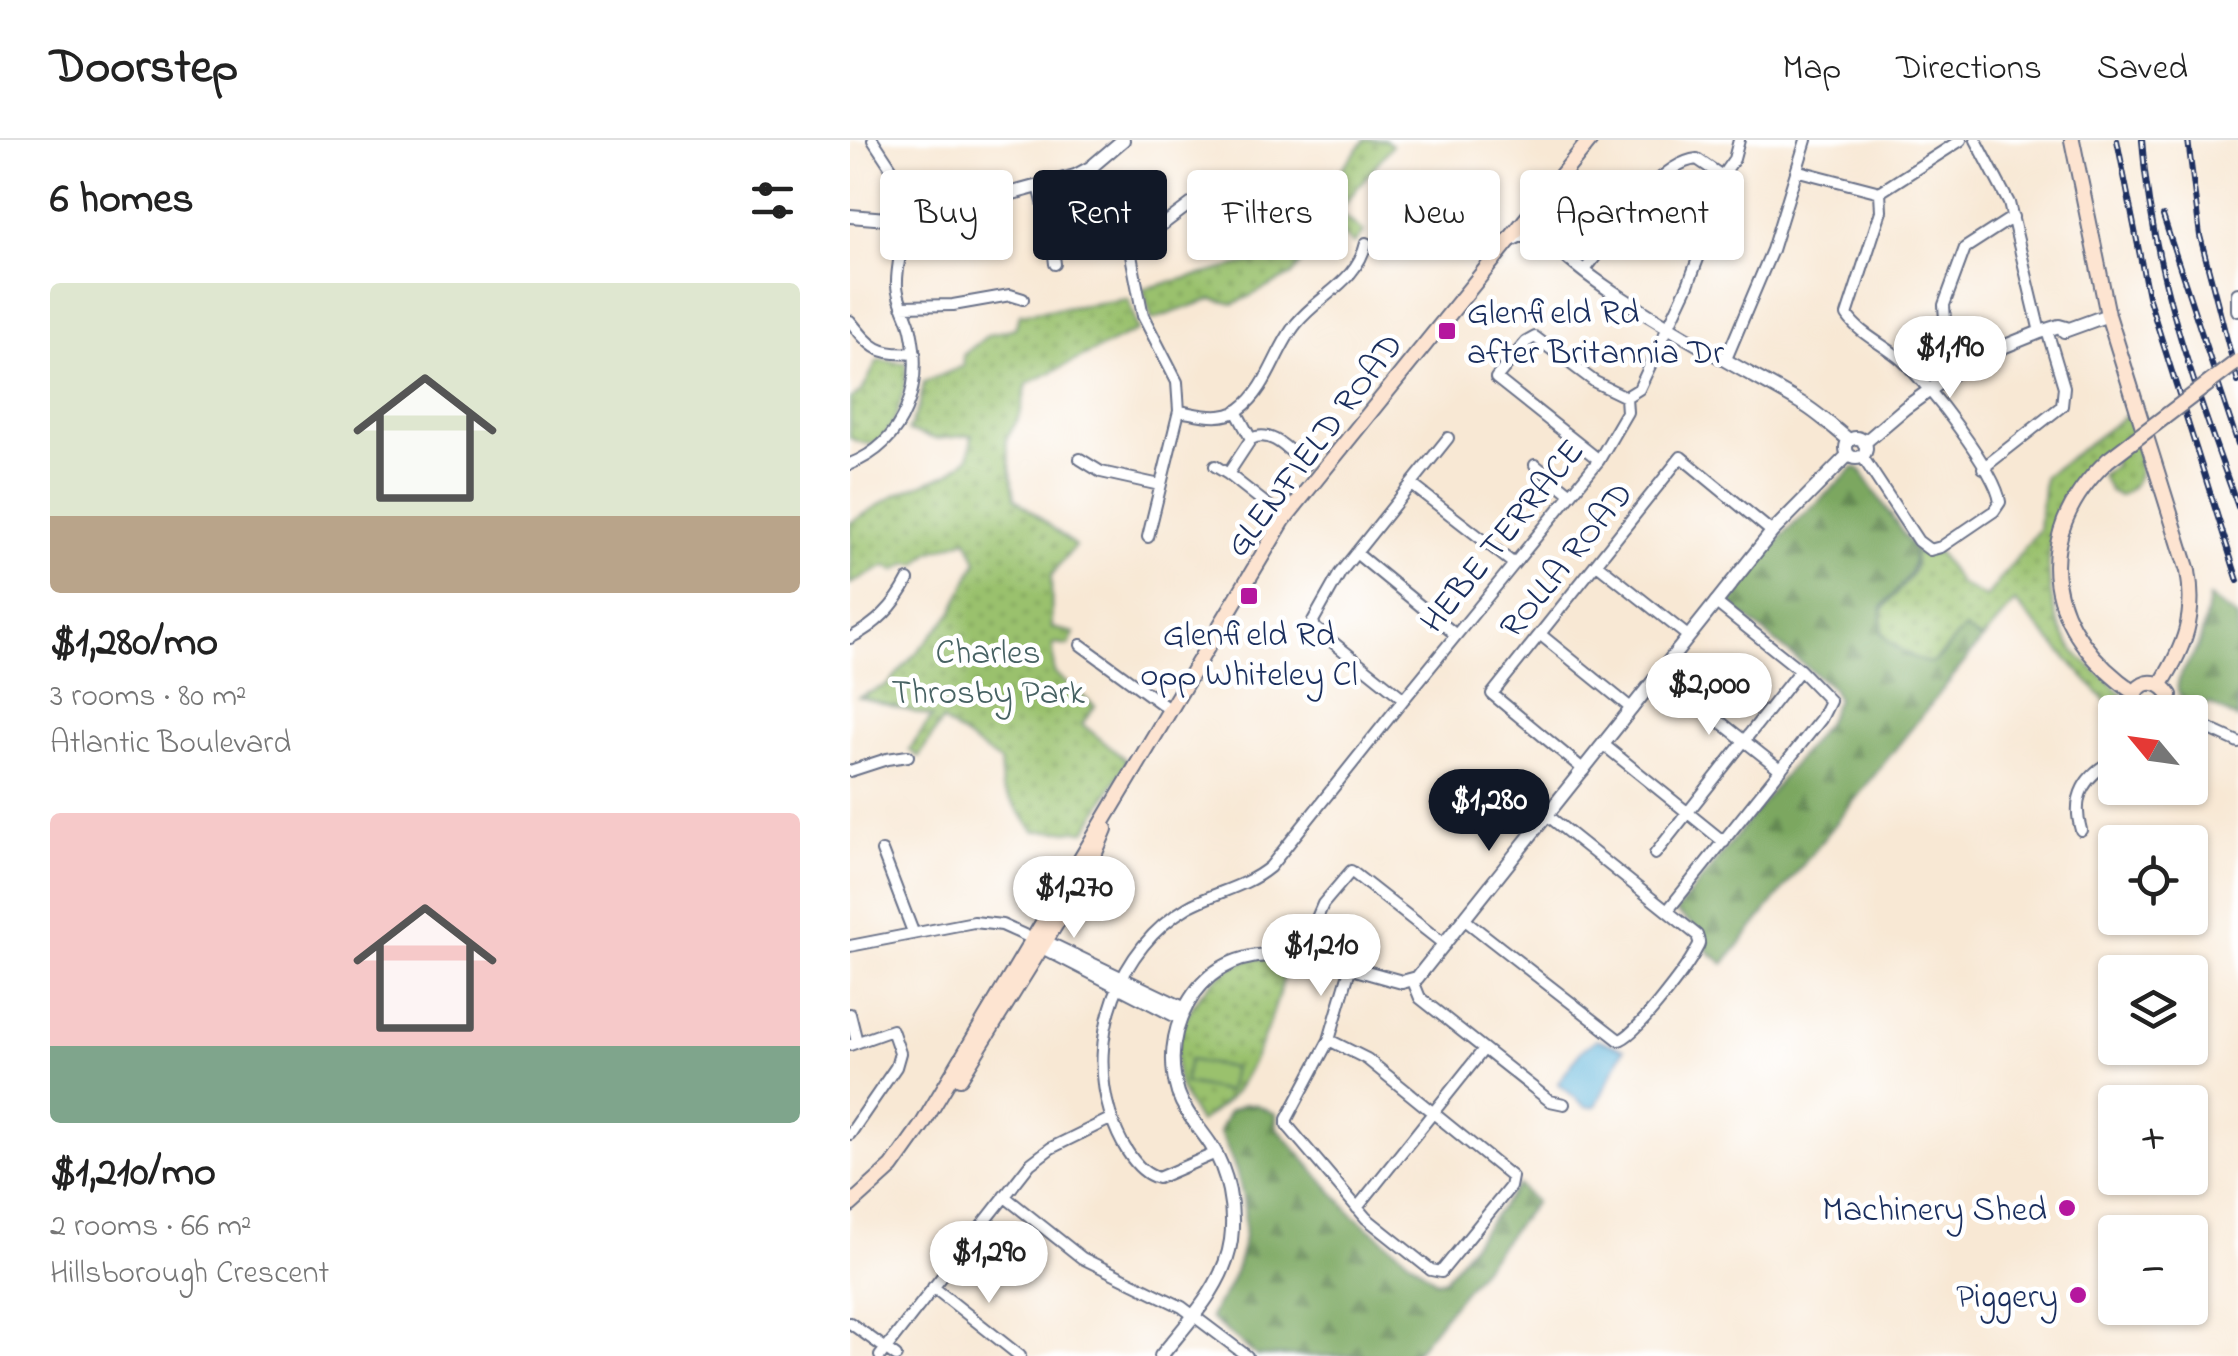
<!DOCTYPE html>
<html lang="en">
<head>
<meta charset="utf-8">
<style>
  :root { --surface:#fff; --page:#f2f2f2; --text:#222; --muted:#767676; --line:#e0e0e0; --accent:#111827 }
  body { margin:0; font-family:"Indie Flower",sans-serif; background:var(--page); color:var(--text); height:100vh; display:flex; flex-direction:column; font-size:38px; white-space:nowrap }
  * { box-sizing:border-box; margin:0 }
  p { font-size:32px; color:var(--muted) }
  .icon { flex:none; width:55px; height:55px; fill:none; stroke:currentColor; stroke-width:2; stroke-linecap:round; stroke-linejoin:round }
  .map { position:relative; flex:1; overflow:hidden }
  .sheet { display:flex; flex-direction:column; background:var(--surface); width:850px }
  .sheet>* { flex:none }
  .banner { position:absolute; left:30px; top:30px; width:950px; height:90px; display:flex; gap:20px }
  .needle { width:65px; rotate:299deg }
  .controls { position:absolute; left:1248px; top:555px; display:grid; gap:20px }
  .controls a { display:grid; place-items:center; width:110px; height:110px; border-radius:10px; background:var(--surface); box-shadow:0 2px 8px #0004; font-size:50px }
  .price { position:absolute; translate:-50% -85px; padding:0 22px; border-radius:35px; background:#fff; color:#222; font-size:32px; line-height:65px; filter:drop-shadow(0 2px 5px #0008) }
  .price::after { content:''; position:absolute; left:50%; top:60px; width:30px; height:22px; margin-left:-15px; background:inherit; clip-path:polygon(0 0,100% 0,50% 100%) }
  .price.selected { background:var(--accent); color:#fff }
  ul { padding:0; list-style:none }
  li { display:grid; align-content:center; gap:20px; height:530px; padding:0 50px }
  li span { display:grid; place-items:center; height:310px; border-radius:10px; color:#555 }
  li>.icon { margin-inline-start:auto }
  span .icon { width:180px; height:180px; fill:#fffc; stroke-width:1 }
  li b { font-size:42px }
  h2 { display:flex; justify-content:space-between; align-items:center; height:120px; padding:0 50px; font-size:42px }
  .chip { padding:0 35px; border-radius:10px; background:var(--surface); box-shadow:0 2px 8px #0004; font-size:35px; line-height:90px }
  .chip.selected { background:var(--accent); color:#fff }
  header { display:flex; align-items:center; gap:60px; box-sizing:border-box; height:140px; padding:0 50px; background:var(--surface); border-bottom:2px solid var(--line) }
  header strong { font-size:48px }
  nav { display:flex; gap:55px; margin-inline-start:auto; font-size:35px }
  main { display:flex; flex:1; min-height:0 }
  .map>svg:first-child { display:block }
  .green { fill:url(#green-dots); stroke:#5a7866; stroke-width:2.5 }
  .forest { fill:url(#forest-firs); stroke:#4b6b5f; stroke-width:2.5 }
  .pitch { fill:#9ac16d; stroke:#5a7866; stroke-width:2.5 }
  .water { fill:#5cb3d9; stroke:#3c719c; stroke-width:2.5 }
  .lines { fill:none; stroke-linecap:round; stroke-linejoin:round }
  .minor-casing { stroke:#687087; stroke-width:14 }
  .tertiary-casing { stroke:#687087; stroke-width:16 }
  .secondary-casing { stroke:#687087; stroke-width:18 }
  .minor { stroke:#fff; stroke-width:10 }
  .tertiary { stroke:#fff; stroke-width:12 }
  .secondary { stroke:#fde4d1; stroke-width:14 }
  .rail-casing { stroke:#1b2f5e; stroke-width:6 }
  .rail { stroke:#fff; stroke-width:2.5; stroke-dasharray:8; stroke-linecap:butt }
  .secondary-bridge-casing { stroke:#687087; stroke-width:18; stroke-linecap:butt }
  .secondary-bridge { stroke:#fde4d1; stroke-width:14 }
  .poi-dot { fill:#b5179e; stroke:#fff; stroke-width:4 }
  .labels { text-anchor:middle; stroke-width:9; stroke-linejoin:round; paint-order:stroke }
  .poi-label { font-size:35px; fill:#1b2f5e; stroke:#fff; text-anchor:end }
  .street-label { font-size:35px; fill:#1b2f5e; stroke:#fff }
  .park-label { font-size:35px; fill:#476263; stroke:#fff }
</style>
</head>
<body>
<header>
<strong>Doorstep</strong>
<nav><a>Map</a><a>Directions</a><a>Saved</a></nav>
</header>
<main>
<section class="sheet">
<h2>6 homes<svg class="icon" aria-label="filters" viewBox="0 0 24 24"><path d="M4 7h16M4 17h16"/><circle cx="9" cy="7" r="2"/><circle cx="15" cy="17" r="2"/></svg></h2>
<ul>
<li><span style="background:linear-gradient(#dfe7d0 75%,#b9a48a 0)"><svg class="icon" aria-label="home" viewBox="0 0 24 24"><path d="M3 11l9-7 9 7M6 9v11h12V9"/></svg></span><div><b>$1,280/mo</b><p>3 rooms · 80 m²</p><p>Atlantic Boulevard</p></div></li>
<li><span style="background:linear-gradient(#f6c9c9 75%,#7fa58c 0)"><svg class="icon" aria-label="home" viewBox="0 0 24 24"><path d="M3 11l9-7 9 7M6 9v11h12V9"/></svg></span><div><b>$1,210/mo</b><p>2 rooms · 66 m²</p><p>Hillsborough Crescent</p></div></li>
</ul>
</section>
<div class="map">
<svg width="1388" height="1216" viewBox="0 0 1388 1216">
  <defs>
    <pattern id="green-dots" width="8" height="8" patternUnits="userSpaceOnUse" patternTransform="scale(2.5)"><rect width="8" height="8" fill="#9ac16d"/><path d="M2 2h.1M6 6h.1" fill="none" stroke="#7d9d5d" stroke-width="1.8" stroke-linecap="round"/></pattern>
    <pattern id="forest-firs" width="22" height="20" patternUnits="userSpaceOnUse" patternTransform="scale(2.5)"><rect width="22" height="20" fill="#7ba760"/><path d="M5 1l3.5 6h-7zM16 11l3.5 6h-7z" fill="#648852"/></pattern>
  </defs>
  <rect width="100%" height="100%" fill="#fff"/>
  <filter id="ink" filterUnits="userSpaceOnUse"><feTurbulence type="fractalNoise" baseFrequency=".01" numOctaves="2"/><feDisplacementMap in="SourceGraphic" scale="20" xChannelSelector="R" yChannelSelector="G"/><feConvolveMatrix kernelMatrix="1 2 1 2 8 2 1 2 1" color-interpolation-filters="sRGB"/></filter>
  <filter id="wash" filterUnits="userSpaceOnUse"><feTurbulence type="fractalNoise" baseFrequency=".0048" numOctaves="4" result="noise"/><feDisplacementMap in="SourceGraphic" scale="40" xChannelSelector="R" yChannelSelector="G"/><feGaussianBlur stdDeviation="2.25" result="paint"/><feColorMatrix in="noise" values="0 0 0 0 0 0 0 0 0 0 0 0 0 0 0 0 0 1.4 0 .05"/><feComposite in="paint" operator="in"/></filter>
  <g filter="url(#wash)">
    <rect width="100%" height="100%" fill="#f8e8d4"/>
    <path class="green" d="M515 0H535L542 5 488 72 514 92 504 104 480 85 442 135 384 164 362 159 302 180 293 149 419 118Z
      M278 159 288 190 177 244 170 275 156 300 165 358 225 406 201 436 202 488 224 493 219 506 203 504 204 533 245 566 232 584 277 621 236 691H184L152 649 150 622 92 581 69 617 59 610 82 577 9 557 37 545 102 473 127 421 117 399 80 412 67 425 58 423 45 431 36 426 0 444V383L47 354 100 333 119 317 122 295 86 299 58 291 69 266 74 242 114 226 113 215 138 195 165 188 170 174Z
      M28 220 56 223C57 245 47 294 24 303 17 306 7 301 0 298V259L12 251Z
      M1276 275C1286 303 1305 338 1269 356L1260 351 1251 335 1265 325 1259 309C1242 325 1225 342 1214 363 1191 403 1195 467 1220 505 1239 533 1267 538 1283 572H1266L1165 462 1132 500 1115 489 1082 524C1068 524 1057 514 1046 507 1001 478 1058 453 1065 426 1065 423 1065 412 1064 410L1071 413 1088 412 1110 444 1136 458 1189 389 1194 337Z
      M439 817C427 864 413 911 385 951 376 964 361 973 349 983 343 972 335 960 330 948 313 900 350 833 399 820 411 817 426 818 439 817Z"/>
    <path class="forest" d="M1004 328H1009L1064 410C1066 437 1047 448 1032 468V493C1039 503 1047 508 1058 514 1093 537 1090 507 1115 489L1132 500 874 824 856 809 854 794 826 772 976 583 987 559 983 549 881 465V460L937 391Z
      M1359 458 1386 477 1388 482V579L1358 563 1351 571C1308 552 1335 533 1348 506 1354 492 1356 473 1359 458Z
      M394 964 407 965 426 974 427 988 504 1076 586 1141 595 1139 668 1045 685 1062 562 1216H407L360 1178C363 1167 371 1161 376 1151 406 1096 397 1045 369 992L379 971Z"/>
    <path class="pitch" d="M339 920 383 928 378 952 334 943Z"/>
    <path class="water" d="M747 899 774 909 746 966 736 967 708 943 732 910Z"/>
  </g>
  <g filter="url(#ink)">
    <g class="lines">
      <defs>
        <path id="minor" d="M23 0 42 29 50 63
          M1126 0 1159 63 1190 192
          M240 28 267 66 275 85 293 176 327 242 329 271 298 397
          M949 31 1030 52 1111 0
          M872 36 884 19 889 0
          M189 46 202 98 205 124
          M278 102 299 95 355 53 371 55 395 73
          M735 130C760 99 806 23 847 19L872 36 875 48 838 145 789 249 776 257 745 242 685 197 676 202 646 238 749 320
          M52 166 103 165 160 155 173 159
          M0 181C22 208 28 216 65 213
          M876 219 922 110 956 0
          M1123 219 1095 180 1094 165 1115 108 1163 77
          M329 271C348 274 372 282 390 269 418 249 425 210 446 184 469 155 507 142 516 103
          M386 271 401 299 378 334 420 367
          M401 299C422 288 440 312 456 325
          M1012 316 1068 401 1080 410 1091 407 1144 371 1150 362C1146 331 1077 243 1052 220 1035 205 1009 194 997 175L1031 71 1030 52
          M230 319 251 332 310 345
          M0 324C56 302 73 245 61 190 58 175 48 162 47 146 46 129 52 110 53 93
          M685 325 721 354
          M365 326 378 334
          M1133 328 1212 266 1214 247 1199 197
          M561 344 664 424
          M506 413 606 495
          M747 424 839 497
          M691 495 782 569
          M0 498C26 485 45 466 58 440
          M231 505 320 570
          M810 534 931 630
          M554 559 749 320 777 272 776 257
          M1340 580 1388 602
          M754 605 874 702
          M734 630 642 554 831 317 922 392
          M0 631 37 619 58 616
          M1231 690C1221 656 1235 635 1265 619
          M32 711 63 792
          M805 714 950 530
          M818 770 971 579 980 561 950 530 865 462
          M615 780 769 900C785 897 837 828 846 810 851 802 849 803 847 795L697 675
          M0 806 124 782 152 785 183 799
          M451 815 473 764 501 731 595 805
          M563 841 570 858 700 961 714 964
          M0 874 7 902
          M479 900 517 919 662 1037 660 1047 591 1132 581 1130 516 1078 437 985V979L479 900 500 829
          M0 905 42 890 50 913 46 927 0 994
          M366 1013 308 1038C284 1032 267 996 260 973 237 897 268 808 338 767 365 752 396 747 420 727L554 559 465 488 463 481 490 433 598 298
          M154 1056 232 1118 332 1167 397 1216
          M507 1068 634 909
          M83 1147 170 1216
          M0 1183 46 1216
          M30 1216 180 1024 201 1008 262 978"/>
        <path id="tertiary" d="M698 59C694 65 689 72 690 80 694 128 905 235 951 263 968 273 984 288 999 300
          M37 78a15 15 0 1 1 30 0a15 15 0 1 1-30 0Z
          M67 75 86 74 225 36 240 28 273 0
          M0 76 37 79
          M659 101 671 95 704 104
          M1388 154V170
          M1214 191 1258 175
          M996 308a10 10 0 1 1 20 0a10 10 0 1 1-20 0Z
          M1014 303 1055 268 1123 219 1190 192 1209 186 1216 188
          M189 799 335 869
          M186 804 330 878
          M311 1216C338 1182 375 1145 381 1100 385 1068 378 1032 361 1005 349 987 335 973 328 953 319 923 322 892 337 865 383 781 481 824 552 842L567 838 922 392 998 315"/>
        <path id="secondary" d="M1222 0 1258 175 1338 431C1346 476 1335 506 1311 544
          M1258 320C1175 398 1197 493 1285 553
          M1288 572C1275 547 1304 530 1320 555L1316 572
          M110 938 212 774 239 727 255 689
          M0 1065 42 1027 72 985 434 379 740 0"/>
      </defs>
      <use href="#minor" class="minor-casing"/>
      <use href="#tertiary" class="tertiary-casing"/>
      <use href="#secondary" class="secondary-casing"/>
      <use href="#minor" class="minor"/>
      <use href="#tertiary" class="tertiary"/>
      <use href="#secondary" class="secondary"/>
      <defs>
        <path id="rail" d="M1267 0 1298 156 1388 441
          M1292 0C1301 128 1345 248 1388 367
          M1338 0 1350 96 1388 242
          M1313 76 1388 304"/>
      </defs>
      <use href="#rail" class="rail-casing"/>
      <use href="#rail" class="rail"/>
      <defs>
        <path id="secondary-bridge" d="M1258 320 1388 221"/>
      </defs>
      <use href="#secondary-bridge" class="secondary-bridge-casing"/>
      <use href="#secondary-bridge" class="secondary-bridge"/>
    </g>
  </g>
  <g class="poi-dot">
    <rect x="587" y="181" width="20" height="20" rx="5"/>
    <rect x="389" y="446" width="20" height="20" rx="5"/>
    <circle cx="1217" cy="1068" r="10"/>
    <circle cx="1228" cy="1155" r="10"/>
  </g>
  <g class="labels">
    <g class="poi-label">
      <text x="617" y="183" text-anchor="start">Glenfield Rd<tspan x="617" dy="40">after Britannia Dr</tspan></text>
      <text x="399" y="505" text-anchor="middle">Glenfield Rd<tspan x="399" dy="40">opp Whiteley Cl</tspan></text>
      <text x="1197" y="1080">Machinery Shed</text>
      <text x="1208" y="1167">Piggery</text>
    </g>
    <g class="street-label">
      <text transform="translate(463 304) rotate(-53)" y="12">GLENFIELD ROAD</text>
      <text transform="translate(651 395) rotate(-51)" y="12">HEBE TERRACE</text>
      <text transform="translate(715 419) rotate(-51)" y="12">ROLLA ROAD</text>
    </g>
    <g class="park-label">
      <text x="138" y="523">Charles<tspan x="138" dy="40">Throsby Park</tspan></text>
    </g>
  </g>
</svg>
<div class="controls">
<a><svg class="needle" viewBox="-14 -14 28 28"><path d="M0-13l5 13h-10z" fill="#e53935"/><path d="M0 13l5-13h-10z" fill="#767676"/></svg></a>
<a><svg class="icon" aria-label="locate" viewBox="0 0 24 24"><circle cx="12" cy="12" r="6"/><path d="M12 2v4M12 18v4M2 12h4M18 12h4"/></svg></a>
<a><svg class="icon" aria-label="layers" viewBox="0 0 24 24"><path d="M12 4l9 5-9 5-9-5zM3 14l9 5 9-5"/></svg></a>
<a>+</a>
<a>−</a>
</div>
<b class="price" style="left:1100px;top:261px">$1,190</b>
<b class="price" style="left:859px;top:598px">$2,000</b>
<b class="price selected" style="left:639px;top:714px">$1,280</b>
<b class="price" style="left:224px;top:801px">$1,270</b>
<b class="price" style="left:471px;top:859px">$1,210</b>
<b class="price" style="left:139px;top:1166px">$1,290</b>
<div class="banner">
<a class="chip">Buy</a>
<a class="chip selected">Rent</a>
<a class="chip">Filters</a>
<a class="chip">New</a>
<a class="chip">Apartment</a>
</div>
</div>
</main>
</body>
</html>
